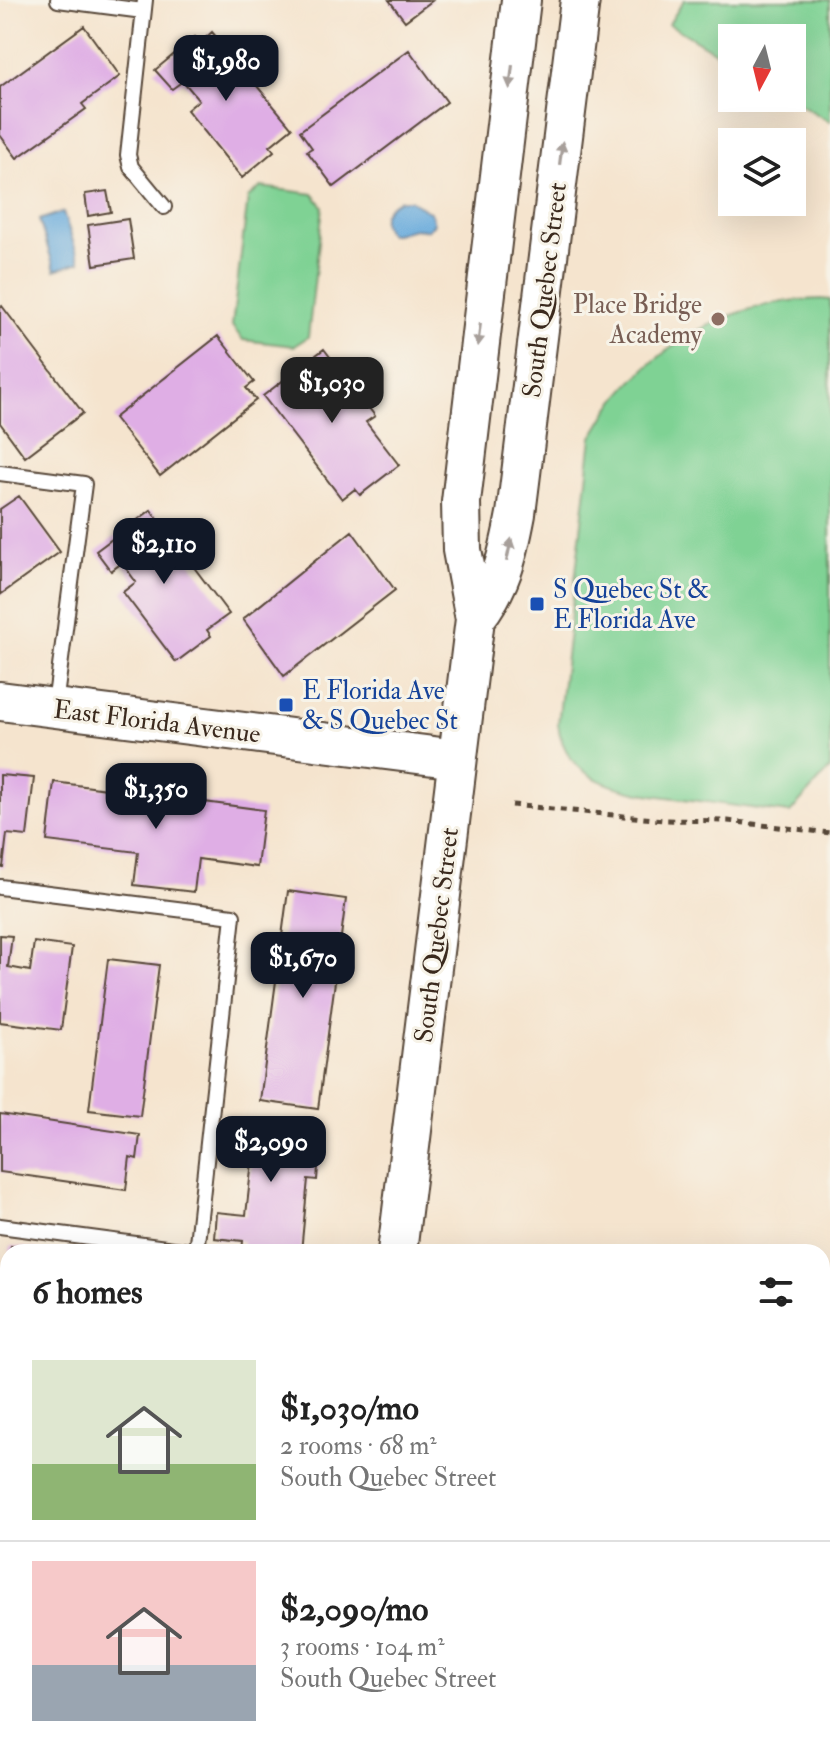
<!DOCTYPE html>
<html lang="en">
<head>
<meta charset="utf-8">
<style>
  :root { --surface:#fff; --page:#f6f6f6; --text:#222; --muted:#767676; --line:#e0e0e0; --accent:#111827 }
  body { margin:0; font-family:"IM FELL Double Pica",serif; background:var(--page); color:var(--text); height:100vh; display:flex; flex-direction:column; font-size:30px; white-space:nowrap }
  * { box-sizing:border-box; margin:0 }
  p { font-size:26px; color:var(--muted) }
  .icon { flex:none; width:44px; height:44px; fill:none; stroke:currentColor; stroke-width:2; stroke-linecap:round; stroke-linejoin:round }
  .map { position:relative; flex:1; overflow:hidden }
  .side { position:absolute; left:0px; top:1244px; width:830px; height:512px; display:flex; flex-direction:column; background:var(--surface); border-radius:24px 24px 0 0; box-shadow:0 8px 32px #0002 }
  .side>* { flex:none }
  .needle { width:52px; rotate:187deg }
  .controls { position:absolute; left:718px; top:24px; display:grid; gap:16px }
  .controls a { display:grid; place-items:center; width:88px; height:88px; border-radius:0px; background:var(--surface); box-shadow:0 8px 32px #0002; font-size:40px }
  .price { position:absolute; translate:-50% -68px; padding:0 18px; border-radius:16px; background:var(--accent); color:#fff; font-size:26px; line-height:52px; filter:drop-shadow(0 2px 4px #0008) }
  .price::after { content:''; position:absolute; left:50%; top:48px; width:24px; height:18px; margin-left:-12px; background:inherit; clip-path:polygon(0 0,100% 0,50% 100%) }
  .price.selected { background:#222; color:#fff }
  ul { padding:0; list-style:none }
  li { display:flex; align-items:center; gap:24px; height:200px; padding:0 32px }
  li+li { border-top:2px solid var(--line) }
  li span { display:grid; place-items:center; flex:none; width:224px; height:160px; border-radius:0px; color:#555 }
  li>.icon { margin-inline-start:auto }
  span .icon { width:96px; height:96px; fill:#fffc; stroke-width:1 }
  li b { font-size:34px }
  h2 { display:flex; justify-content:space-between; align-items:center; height:96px; padding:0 32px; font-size:34px }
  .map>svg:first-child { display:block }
  .green { fill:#7fd294; stroke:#5d7e59; stroke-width:2 }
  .water { fill:#67aadc; stroke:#516a7d; stroke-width:2 }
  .building { fill:#dfaee5 }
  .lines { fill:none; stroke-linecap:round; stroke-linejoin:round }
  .lane-casing { stroke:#574638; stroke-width:18 }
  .street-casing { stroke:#574638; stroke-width:30 }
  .secondary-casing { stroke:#574638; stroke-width:42 }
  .path { stroke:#574638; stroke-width:5; stroke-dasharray:6 6; stroke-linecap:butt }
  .lane { stroke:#fff; stroke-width:14 }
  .street { stroke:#fff; stroke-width:26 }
  .secondary { stroke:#fff; stroke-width:38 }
  .oneway { fill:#a79f9a }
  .education-dot { fill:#8d6e63; stroke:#f7f3e8; stroke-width:3 }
  .transit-dot { fill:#1a4fb4; stroke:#f7f3e8; stroke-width:3 }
  .labels { text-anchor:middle; stroke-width:6; stroke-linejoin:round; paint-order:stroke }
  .street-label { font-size:26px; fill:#3b2a1e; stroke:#f7f3e8 }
  .education-label { font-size:26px; fill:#785e54; stroke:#f7f3e8; text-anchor:end }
  .transit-label { font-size:26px; fill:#164399; stroke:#f7f3e8; text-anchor:start }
</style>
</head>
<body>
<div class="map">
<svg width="830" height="1756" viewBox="0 0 830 1756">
  <rect width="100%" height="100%" fill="#f7f3e8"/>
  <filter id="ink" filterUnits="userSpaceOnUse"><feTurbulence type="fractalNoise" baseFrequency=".0125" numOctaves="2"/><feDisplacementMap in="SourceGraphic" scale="16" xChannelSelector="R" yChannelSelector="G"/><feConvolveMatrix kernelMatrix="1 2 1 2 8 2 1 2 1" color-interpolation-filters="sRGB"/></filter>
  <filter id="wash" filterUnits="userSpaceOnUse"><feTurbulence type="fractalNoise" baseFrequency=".006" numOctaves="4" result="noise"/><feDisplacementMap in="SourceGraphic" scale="32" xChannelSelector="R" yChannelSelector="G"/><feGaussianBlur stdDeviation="1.8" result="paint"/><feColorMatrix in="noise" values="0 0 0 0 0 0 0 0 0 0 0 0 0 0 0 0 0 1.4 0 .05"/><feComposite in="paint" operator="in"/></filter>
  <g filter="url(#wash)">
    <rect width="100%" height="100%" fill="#f5e4ce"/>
    <path class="green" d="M684 0H830V122L790 98H792V38H732V62L669 24Z
      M261 187 313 194 323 206 308 337 294 346 243 340 232 326 248 198Z
      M820 299 830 300V769L790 813C757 809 724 804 691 800 639 793 566 790 558 724L592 437C599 427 605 415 612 405 653 351 715 312 783 302 795 300 808 300 820 299Z"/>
    <path class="water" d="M400 200H410L431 213 434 224 427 230 414 229 395 234H389C376 219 385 206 400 200Z
      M63 212 80 262 55 270 39 220Z"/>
    <g id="blocks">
      <path class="building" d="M389 0H433L405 21Z
        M84 26 120 76 82 104 86 109 17 158 0 135V87Z
        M212 32 292 128 270 146 274 151 242 178 187 110 199 100 183 81 172 89 155 70 195 37 200 43Z
        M409 50 447 102 334 187 307 151 312 148 300 131Z
        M107 191 111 212 88 216 85 194Z
        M128 219 134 259 94 265 88 225Z
        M2 306 83 413 25 457 0 423V308Z
        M218 336 254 382 246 388 256 400 160 476 114 418Z
        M324 349 375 416 366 422 399 465 360 495 355 489 342 499 263 396Z
        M19 496 60 552 0 595V509Z
        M151 510 229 614 207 630 211 636 176 662 123 592 136 582 122 563 111 571 96 551Z
        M352 531 395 590 284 676 243 619Z
        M0 775 34 778 27 836 7 834 3 867H0Z
        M54 782 264 810 257 867 198 859 194 892 134 885 138 852 47 841Z
        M288 891 346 899 318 1109 260 1101Z
        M0 935 12 936 8 967 30 971 34 942 72 947 61 1030 0 1022Z
        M108 959 159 965 140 1116 89 1110Z
        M0 1114 140 1135 137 1159 130 1157 126 1190 0 1172Z
        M227 1119 321 1128 317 1180 308 1179 301 1252H242L243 1241 214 1238 216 1212 246 1215 252 1161 223 1158Z
        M11 1246 39 1250V1252H10Z
        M0 1276 8 1277V1336L0 1335Z
        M822 1487 830 1488V1531L822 1530Z
        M0 1734 8 1736V1748H92L134 1754 133 1756H0Z"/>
    </g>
  </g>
  <g filter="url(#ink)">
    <use href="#blocks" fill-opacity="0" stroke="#574638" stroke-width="2"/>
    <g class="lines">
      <defs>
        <path id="lane" d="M58 0 143 11
          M145 0 128 155 131 167 164 207
          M0 473 84 484 55 705
          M0 887 233 916 196 1252
          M0 1226 196 1252
          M0 1672 8 1673"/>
        <path id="street" d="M822 1601 830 1602
          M606 1756 607 1748"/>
        <path id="secondary" d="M475 619C502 585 508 556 516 514L580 0
          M0 701 457 759
          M397 1252 475 619 462 550 461 502 521 0
          M335 1756 336 1748"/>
      </defs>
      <use href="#lane" class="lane-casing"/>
      <use href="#street" class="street-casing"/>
      <use href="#secondary" class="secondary-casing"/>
      <path class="path" d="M512 805 664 820 728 821 830 833"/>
      <use href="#lane" class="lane"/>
      <use href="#street" class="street"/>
      <use href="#secondary" class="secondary"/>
    </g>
    <defs><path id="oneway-solid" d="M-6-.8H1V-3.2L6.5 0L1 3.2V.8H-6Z" transform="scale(2)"/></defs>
    <g class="oneway">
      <use href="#oneway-solid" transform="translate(511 77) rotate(97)"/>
      <use href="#oneway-solid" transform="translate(561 153) rotate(-83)"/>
      <use href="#oneway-solid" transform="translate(479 335) rotate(97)"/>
      <use href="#oneway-solid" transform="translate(509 550) rotate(-78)"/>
    </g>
  </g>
  <circle class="education-dot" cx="718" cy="319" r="8"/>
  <g class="transit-dot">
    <rect x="529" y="596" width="16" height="16" rx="4"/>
    <rect x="278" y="697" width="16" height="16" rx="4"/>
  </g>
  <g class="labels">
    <g class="street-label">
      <text transform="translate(544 290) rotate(-83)" y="9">South Quebec Street</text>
      <text transform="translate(157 721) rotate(7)" y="9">East Florida Avenue</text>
      <text transform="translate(436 935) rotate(-83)" y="9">South Quebec Street</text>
    </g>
    <g class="education-label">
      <text x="702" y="313">Place Bridge<tspan x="702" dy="30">Academy</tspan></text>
    </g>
    <g class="transit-label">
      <text x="553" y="598">S Quebec St &amp;<tspan x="553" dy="30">E Florida Ave</tspan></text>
      <text x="302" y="699">E Florida Ave<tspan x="302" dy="30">&amp; S Quebec St</tspan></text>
    </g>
  </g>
</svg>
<div class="controls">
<a><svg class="needle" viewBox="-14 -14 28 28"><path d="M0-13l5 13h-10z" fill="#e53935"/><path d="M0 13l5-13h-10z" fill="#767676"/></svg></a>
<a><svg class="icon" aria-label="layers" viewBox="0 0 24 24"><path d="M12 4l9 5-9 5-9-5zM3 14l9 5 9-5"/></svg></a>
</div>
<b class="price" style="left:226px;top:103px">$1,980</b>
<b class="price selected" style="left:332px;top:425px">$1,030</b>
<b class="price" style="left:164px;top:586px">$2,110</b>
<b class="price" style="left:156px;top:831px">$1,350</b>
<b class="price" style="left:303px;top:1000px">$1,670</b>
<b class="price" style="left:271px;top:1184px">$2,090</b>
<section class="side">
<h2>6 homes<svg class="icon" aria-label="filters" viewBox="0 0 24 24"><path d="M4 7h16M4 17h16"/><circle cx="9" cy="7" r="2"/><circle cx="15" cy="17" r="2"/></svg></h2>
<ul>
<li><span style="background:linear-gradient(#dfe7d0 65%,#8fb573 0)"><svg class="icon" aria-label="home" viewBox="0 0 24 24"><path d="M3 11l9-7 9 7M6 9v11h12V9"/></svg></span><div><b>$1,030/mo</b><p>2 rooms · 68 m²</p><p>South Quebec Street</p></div></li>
<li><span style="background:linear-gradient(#f6c9c9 65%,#9aa5b1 0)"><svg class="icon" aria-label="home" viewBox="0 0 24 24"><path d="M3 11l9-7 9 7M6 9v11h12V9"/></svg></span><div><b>$2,090/mo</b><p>3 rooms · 104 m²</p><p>South Quebec Street</p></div></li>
</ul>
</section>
</div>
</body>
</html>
